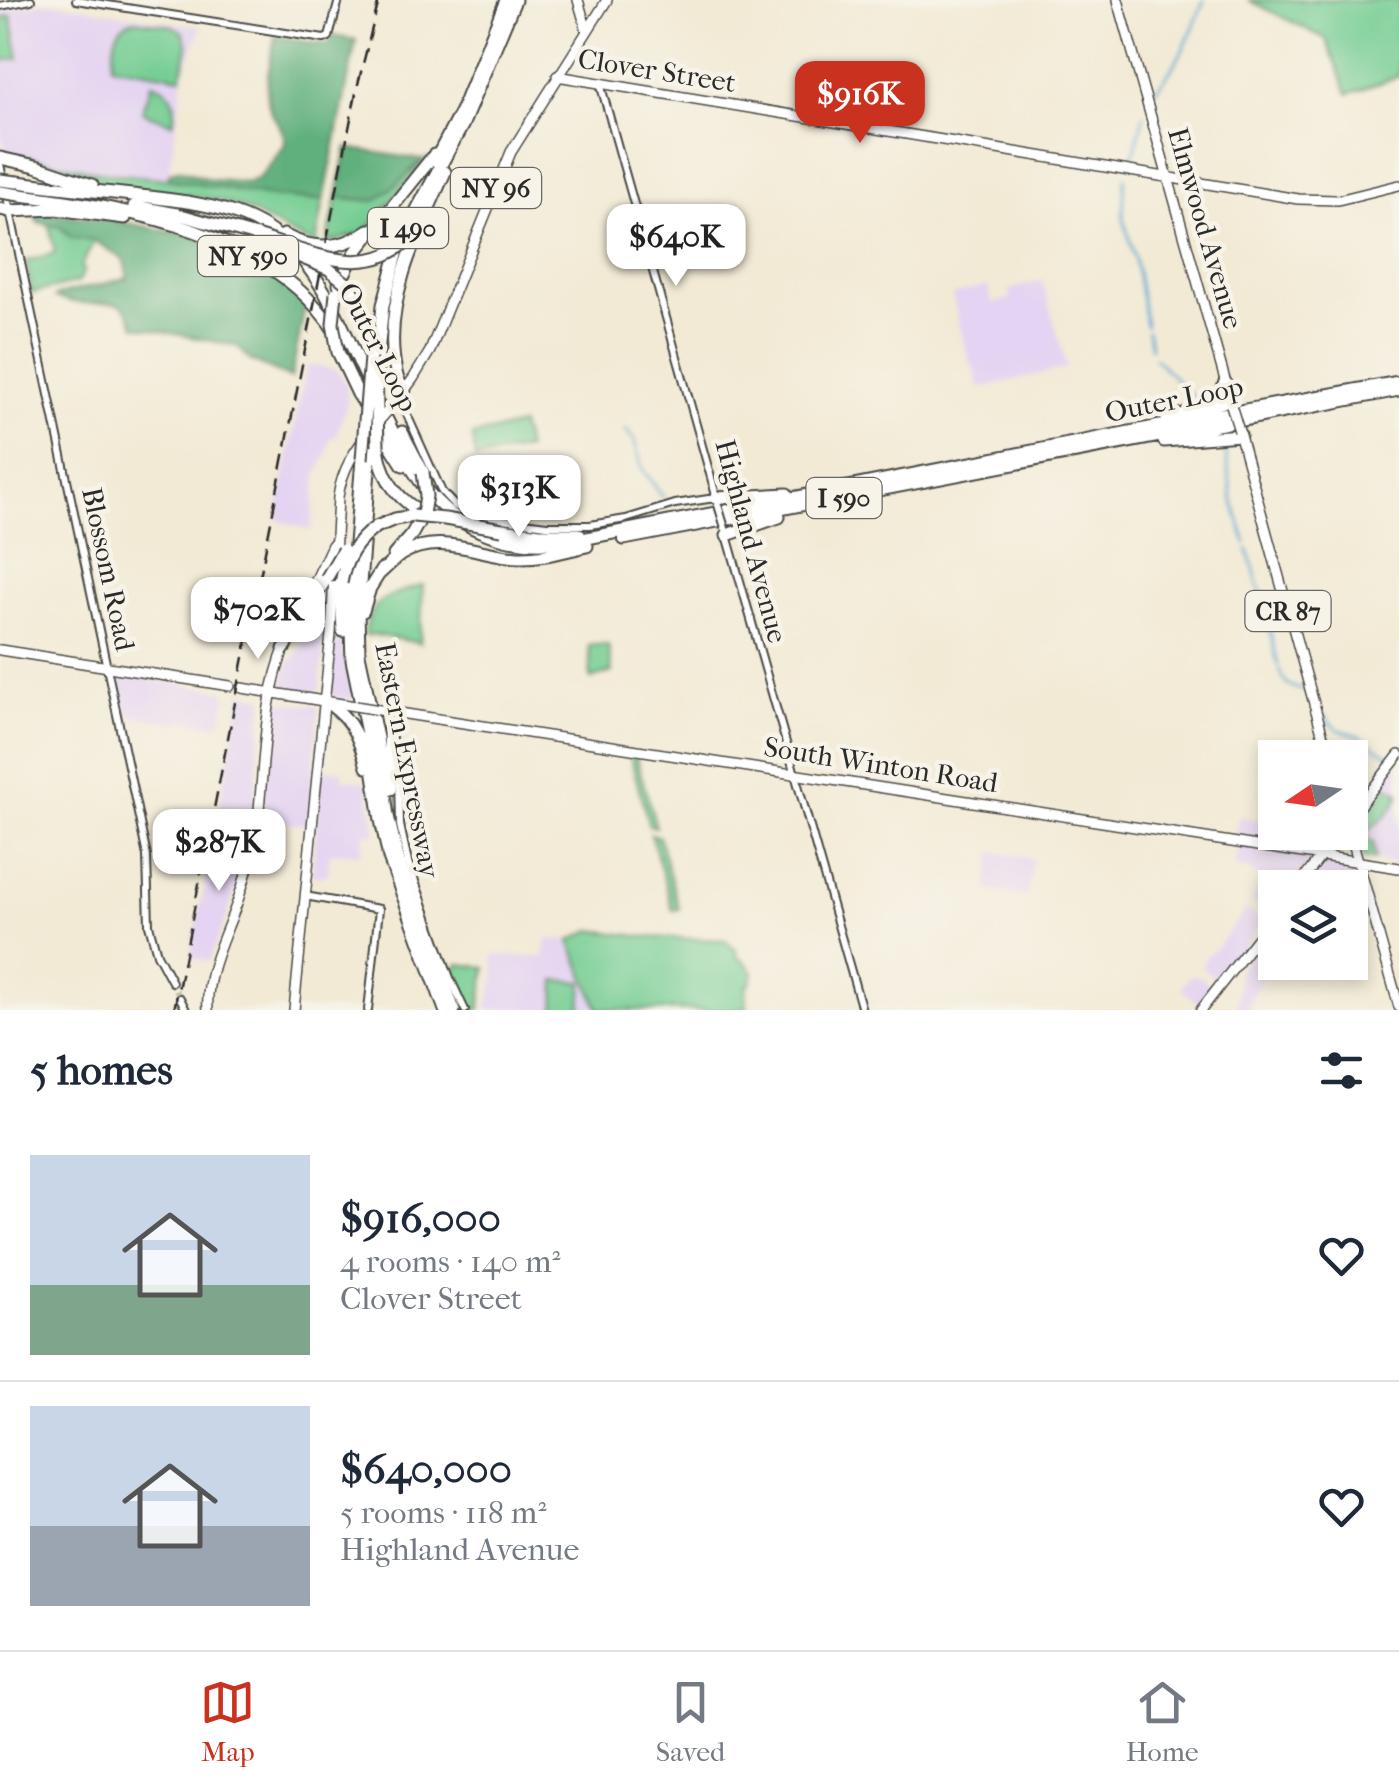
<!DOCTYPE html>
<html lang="en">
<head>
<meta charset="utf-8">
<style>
  :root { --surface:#fff; --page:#f6f6f7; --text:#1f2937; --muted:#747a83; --line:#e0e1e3; --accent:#c8321e }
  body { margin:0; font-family:"IM FELL French Canon",serif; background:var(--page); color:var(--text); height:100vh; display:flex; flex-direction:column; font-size:38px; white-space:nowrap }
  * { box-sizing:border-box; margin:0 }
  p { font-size:32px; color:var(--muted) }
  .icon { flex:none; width:55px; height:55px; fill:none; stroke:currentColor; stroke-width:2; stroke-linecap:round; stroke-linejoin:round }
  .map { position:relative; height:1010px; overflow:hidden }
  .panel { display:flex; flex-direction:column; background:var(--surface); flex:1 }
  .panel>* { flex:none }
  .needle { width:65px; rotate:257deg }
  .buttons { position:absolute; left:1258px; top:740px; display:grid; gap:20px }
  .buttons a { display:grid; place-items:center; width:110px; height:110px; border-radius:0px; background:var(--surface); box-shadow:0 5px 15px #0003; font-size:50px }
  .price { position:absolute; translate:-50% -85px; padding:0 22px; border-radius:20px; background:#fff; color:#222; font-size:32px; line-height:65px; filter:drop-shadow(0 2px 5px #0008) }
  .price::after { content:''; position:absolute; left:50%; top:60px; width:30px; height:22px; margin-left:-15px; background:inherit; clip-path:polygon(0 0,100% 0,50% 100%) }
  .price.selected { background:var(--accent); color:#fff }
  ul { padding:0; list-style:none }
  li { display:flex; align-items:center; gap:30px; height:250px; padding:0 30px }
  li+li { border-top:2px solid var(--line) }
  li span { display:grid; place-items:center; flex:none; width:280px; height:200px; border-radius:0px; color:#555 }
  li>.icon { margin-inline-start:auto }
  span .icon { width:120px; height:120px; fill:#fffc; stroke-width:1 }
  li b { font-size:42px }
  h2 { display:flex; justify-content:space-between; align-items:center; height:120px; padding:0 30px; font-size:42px }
  .dock { display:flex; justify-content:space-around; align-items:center; height:140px; border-top:2px solid var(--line); background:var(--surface); font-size:28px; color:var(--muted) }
  .dock a { display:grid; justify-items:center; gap:5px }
  .dock .selected { color:var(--accent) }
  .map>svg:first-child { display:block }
  .built { fill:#e4d3f2 }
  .green { fill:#75cd93; stroke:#507c5f; stroke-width:2.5 }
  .forest { fill:#60b07d; stroke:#466e54; stroke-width:2.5 }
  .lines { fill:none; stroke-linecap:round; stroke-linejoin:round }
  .stream { stroke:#59a6d2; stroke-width:2.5 }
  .minor-tunnel { stroke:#cac4b3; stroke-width:6; stroke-dasharray:6 3; stroke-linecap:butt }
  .minor-casing { stroke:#494844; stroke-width:10 }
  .major-casing { stroke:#494844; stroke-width:12 }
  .highway-casing { stroke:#494844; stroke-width:15 }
  .minor { stroke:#fff; stroke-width:6 }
  .major { stroke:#fff; stroke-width:9 }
  .highway { stroke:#fff; stroke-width:11 }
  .rail { stroke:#2b2b2b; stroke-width:2.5; stroke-dasharray:15 8; stroke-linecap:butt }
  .minor-bridge-casing { stroke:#494844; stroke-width:10; stroke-linecap:butt }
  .major-bridge-casing { stroke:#494844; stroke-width:12; stroke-linecap:butt }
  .highway-bridge-casing { stroke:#494844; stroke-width:15; stroke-linecap:butt }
  .minor-bridge { stroke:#fff; stroke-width:6 }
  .major-bridge { stroke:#fff; stroke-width:9 }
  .highway-bridge { stroke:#fff; stroke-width:11 }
  .labels { text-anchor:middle; stroke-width:9; stroke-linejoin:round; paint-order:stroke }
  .shield { fill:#f7f3e8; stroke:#686764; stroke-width:2.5 }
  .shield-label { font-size:25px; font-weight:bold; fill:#2b2b2b }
  .street-label { font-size:28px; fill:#2b2b2b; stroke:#f7f3e8 }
</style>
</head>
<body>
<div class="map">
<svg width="1399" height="1010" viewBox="0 0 1399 1010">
  <rect width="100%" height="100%" fill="#f7f3e8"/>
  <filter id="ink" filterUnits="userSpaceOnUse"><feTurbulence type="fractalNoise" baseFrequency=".01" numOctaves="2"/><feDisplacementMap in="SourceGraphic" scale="20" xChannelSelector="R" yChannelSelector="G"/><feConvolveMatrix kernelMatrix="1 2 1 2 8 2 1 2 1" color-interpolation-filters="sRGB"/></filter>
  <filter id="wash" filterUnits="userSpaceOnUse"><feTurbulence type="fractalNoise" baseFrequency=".0048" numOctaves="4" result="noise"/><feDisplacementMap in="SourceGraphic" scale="40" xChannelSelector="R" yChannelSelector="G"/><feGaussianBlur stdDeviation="2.25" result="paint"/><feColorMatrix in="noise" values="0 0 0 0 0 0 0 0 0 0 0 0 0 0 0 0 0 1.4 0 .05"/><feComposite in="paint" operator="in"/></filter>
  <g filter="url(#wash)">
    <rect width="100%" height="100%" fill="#f2ead5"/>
    <path class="built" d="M50 2 201 27 184 72 168 179 98 172 6 152 0 133V11Z
      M1042 280 1067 368 979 388 973 364H970L952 295 988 286 992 303 1011 299 1010 290Z
      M307 365 337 370 348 388 347 402 336 438 331 437 326 457 317 475 311 531 278 520 277 514Z
      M315 620 325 621 326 624 319 692 281 688 287 665 296 656Z
      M336 631H340L353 697 351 699 336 697 330 693Z
      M124 675 224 691 227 694 221 722 212 724 182 720 181 724 122 714V698L117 692 119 677Z
      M242 692 264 698 249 849 227 915 209 961 190 957Z
      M277 701 316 706 319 709 308 823 306 825 264 819 262 816 274 702Z
      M1399 760V864L1362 858 1352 826V821Z
      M322 769 343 771V779L367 782 376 833H364L361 854 330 852 328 874 323 876 312 875Z
      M1275 810V832L1289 833 1287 847 1238 841 1236 838 1238 817 1263 820V814Z
      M1292 833H1335L1320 851 1316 852 1291 848Z
      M1241 845 1311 857 1313 861 1292 887 1275 888V910L1272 914 1251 901 1264 882 1248 869 1235 867 1238 848Z
      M993 852 1033 859 1027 896 987 890Z
      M1323 860 1355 864 1371 919 1350 925V888H1301Z
      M1246 909 1262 921 1261 925 1218 980 1202 968 1206 956 1215 950Z
      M1273 925 1275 926V962L1254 992 1248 1007 1237 1010 1238 971Z
      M547 939 570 941 599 1010H486L495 978 493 955 544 957Z
      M1191 975 1201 977 1213 987 1200 1004 1181 989Z"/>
    <path class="green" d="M1248 0H1399V76L1348 94 1326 39Z
      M11 16 19 58 0 61V19Z
      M135 20 173 26 183 32 188 47 181 77 112 65C115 46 111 25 135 20Z
      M152 83C173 89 178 102 173 123L145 113 143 110Z
      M4 152 98 172 168 179 273 197 324 200 316 244C294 237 277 226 256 215 241 207 225 202 209 198L109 186 6 156Z
      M428 157 370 226 361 233 327 244 337 197 375 201Z
      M49 224 61 227 73 238 94 241 81 267 84 269 79 282 32 293 26 261 55 253Z
      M520 425 527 449 476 459 472 436Z
      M423 585 420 643 371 634 368 636 365 635C369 597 392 595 423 585Z
      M589 645H608L612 672 591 679Z
      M629 752 635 754 656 827 649 825Z
      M1382 785H1387L1399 792C1399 803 1381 824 1370 827V830L1366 832 1369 842H1373L1375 859 1364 858 1352 821Z
      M651 834 659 837 679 909 673 910Z
      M591 930 647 937 725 940 736 950 738 958 744 960 753 972 751 982 746 987 747 1010H599L570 941Z
      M459 964 486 967 480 1010H470L454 970Z
      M556 980 583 982 581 1010H555Z"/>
    <path class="forest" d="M275 36 313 43 329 44 334 36 356 40 324 200 273 197 168 179 170 172 180 170 212 180 247 183 259 178 285 145C283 122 276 126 270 108 262 88 272 57 275 36Z
      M347 148 422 160 397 184 375 201 337 197Z
      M35 211 117 221 193 236 238 255 277 278 306 302 291 378 251 361 237 346 135 326C125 301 121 303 97 303 83 304 69 302 55 298L57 295 128 278 124 260 95 241 72 238 61 227 37 222Z"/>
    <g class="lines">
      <path class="stream" d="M1149 96C1176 72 1192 33 1204 0
        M1127 166 1135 150 1144 115
        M1125 177 1123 216 1135 260 1146 326
        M1147 331 1151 348
        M1155 358 1195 400
        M626 430 634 440 643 470 663 497
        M1222 443 1226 454 1232 497 1246 543
        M1248 549 1261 594 1278 665
        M1279 669C1284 686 1291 687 1306 691
        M1322 714 1337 729 1359 736 1390 756"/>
    </g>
  </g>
  <g filter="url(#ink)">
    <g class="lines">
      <path class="minor-tunnel" d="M172 982 180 998"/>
      <defs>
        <path id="minor" d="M76 0 324 39 329 37 339 0
          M0 6 31 0
          M600 83 717 499
          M0 164 147 856 149 925 157 954 172 982
          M397 400 404 408 442 492 455 506 471 515 547 525H590L626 519 675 504 715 498
          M727 535 862 1010
          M394 750 399 779 400 825 408 862 450 978 465 1010
          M305 896 379 909 368 1010
          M180 998 186 1010"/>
        <path id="major" d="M578 0 587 31
          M1118 0 1227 387
          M557 76 1298 199 1338 200 1399 185
          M393 405 413 379 430 351 511 152 607 0
          M1239 432 1329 758
          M301 612 332 545
          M0 650 230 686
          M242 688 355 706
          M380 710 1399 868
          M1350 818 1399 755
          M1350 832 1399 1007
          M1297 888 1339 832
          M208 1010C205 972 226 935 238 900 247 873 255 846 258 818 265 759 263 699 286 644
          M294 1010 331 634 338 497C342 469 355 449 373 428
          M1201 1010 1275 915"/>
        <path id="highway" d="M0 158 36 166 92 185
          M435 161 461 111 506 0
          M17 182C56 187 94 191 132 195 198 203 260 206 305 263 333 298 350 345 370 385
          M20 195C129 208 271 232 336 333
          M134 206 177 214 256 236
          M0 209 9 211 56 209 125 218
          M284 235C313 251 341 250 369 230
          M339 284 355 253 434 155
          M351 287 365 316 370 357
          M338 352 358 394 403 465
          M376 372 383 305 398 251 414 215 462 126 515 0
          M405 390C397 382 396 373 394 361 385 296 419 230 445 172
          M1211 405 1220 395 1225 382
          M380 406C393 431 404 458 420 481 456 534 516 551 577 540L1201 418 1399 382
          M1167 419 1230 400
          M402 432 423 472
          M1164 441 1240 435
          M371 445 358 609 359 654 377 738 388 816 398 859 454 1010
          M378 446C381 473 392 494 416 509
          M362 459 350 604 352 660 370 748 381 820 389 858 445 1010
          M716 498 787 494
          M376 527 395 519 413 516
          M502 529 540 534H579
          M727 535 779 517
          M624 539 1399 390
          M394 555 412 534 423 514
          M378 575C386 568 393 560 402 554 439 532 479 555 518 557 541 558 564 551 587 546
          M341 583 343 631
          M363 611 370 588 382 569
          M284 649 326 579
          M333 707C353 721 361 744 367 767
          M389 729 391 789"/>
      </defs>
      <use href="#minor" class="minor-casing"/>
      <use href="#major" class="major-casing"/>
      <use href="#highway" class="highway-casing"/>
      <use href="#minor" class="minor"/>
      <use href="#major" class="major"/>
      <use href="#highway" class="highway"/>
      <path class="rail" d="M174 1010 357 88 379 0"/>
      <defs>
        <path id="minor-bridge" d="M718 505 725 528"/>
        <path id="major-bridge" d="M1231 405 1239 431
          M378 422 393 405
          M355 706 380 710"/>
        <path id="highway-bridge" d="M0 180 17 182
          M0 192 20 195
          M256 236C307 251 369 283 412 236
          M293 254 329 269 351 287
          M336 293 333 324 338 352
          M376 372 378 446
          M362 459 370 357
          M423 514 426 496 423 472
          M413 516 445 519 502 529
          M326 579 343 550
          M341 583C345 559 356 541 376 527"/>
      </defs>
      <use href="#minor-bridge" class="minor-bridge-casing"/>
      <use href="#major-bridge" class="major-bridge-casing"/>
      <use href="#highway-bridge" class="highway-bridge-casing"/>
      <use href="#minor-bridge" class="minor-bridge"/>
      <use href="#major-bridge" class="major-bridge"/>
      <use href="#highway-bridge" class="highway-bridge"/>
    </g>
  </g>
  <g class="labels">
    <g class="shield">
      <rect x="451" y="168" width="90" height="40" rx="8"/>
      <rect x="368" y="208" width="80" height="40" rx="8"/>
      <rect x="198" y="236" width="100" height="40" rx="8"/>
      <rect x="806.5" y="478" width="75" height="40" rx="8"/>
      <rect x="1245.5" y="591" width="85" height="40" rx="8"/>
    </g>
    <g class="shield-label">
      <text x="496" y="197">NY 96</text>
      <text x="408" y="237">I 490</text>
      <text x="248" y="265">NY 590</text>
      <text x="844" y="507">I 590</text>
      <text x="1288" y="620">CR 87</text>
    </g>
    <g class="street-label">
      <text transform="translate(657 70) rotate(9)" y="10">Clover Street</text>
      <text transform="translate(1206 228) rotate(74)" y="10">Elmwood Avenue</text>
      <text transform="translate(379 347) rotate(63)" y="10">Outer Loop</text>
      <text transform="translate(1174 399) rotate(-11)" y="10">Outer Loop</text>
      <text transform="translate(752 541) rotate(75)" y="10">Highland Avenue</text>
      <text transform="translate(109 569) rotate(78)" y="10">Blossom Road</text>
      <text transform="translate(408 760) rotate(79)" y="10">Eastern Expressway</text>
      <text transform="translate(881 764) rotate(9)" y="10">South Winton Road</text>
    </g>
  </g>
</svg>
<div class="buttons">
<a><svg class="needle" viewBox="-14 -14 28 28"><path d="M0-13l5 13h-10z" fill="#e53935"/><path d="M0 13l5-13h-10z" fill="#747a83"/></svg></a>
<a><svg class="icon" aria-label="layers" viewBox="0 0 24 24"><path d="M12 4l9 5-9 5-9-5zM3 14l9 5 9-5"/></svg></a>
</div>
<b class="price selected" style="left:860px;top:146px">$916K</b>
<b class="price" style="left:676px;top:289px">$640K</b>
<b class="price" style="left:519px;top:540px">$313K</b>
<b class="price" style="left:258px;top:662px">$702K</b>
<b class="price" style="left:219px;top:894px">$287K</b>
</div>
<section class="panel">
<h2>5 homes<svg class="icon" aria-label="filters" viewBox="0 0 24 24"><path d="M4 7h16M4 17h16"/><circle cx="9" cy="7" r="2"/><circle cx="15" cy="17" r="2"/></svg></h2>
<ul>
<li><span style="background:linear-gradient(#c9d6e8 65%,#7fa58c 0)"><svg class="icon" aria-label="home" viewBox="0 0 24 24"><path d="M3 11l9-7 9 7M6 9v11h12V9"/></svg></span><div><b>$916,000</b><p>4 rooms · 140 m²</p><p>Clover Street</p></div><svg class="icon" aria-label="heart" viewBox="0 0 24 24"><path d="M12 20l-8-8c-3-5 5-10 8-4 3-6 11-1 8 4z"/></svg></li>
<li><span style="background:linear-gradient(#c9d6e8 60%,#9aa5b1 0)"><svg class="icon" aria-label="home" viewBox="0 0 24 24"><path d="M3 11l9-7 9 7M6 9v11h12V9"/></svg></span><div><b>$640,000</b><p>5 rooms · 118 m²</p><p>Highland Avenue</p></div><svg class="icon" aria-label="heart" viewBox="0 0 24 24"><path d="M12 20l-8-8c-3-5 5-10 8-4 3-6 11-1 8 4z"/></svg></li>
</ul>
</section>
<nav class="dock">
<a class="selected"><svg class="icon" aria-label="map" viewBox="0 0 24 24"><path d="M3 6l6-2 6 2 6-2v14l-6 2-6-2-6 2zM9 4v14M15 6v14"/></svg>Map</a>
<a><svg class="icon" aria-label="saved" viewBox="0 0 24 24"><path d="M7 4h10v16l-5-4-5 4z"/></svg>Saved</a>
<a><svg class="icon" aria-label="home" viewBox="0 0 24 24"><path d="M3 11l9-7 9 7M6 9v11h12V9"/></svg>Home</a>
</nav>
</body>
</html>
